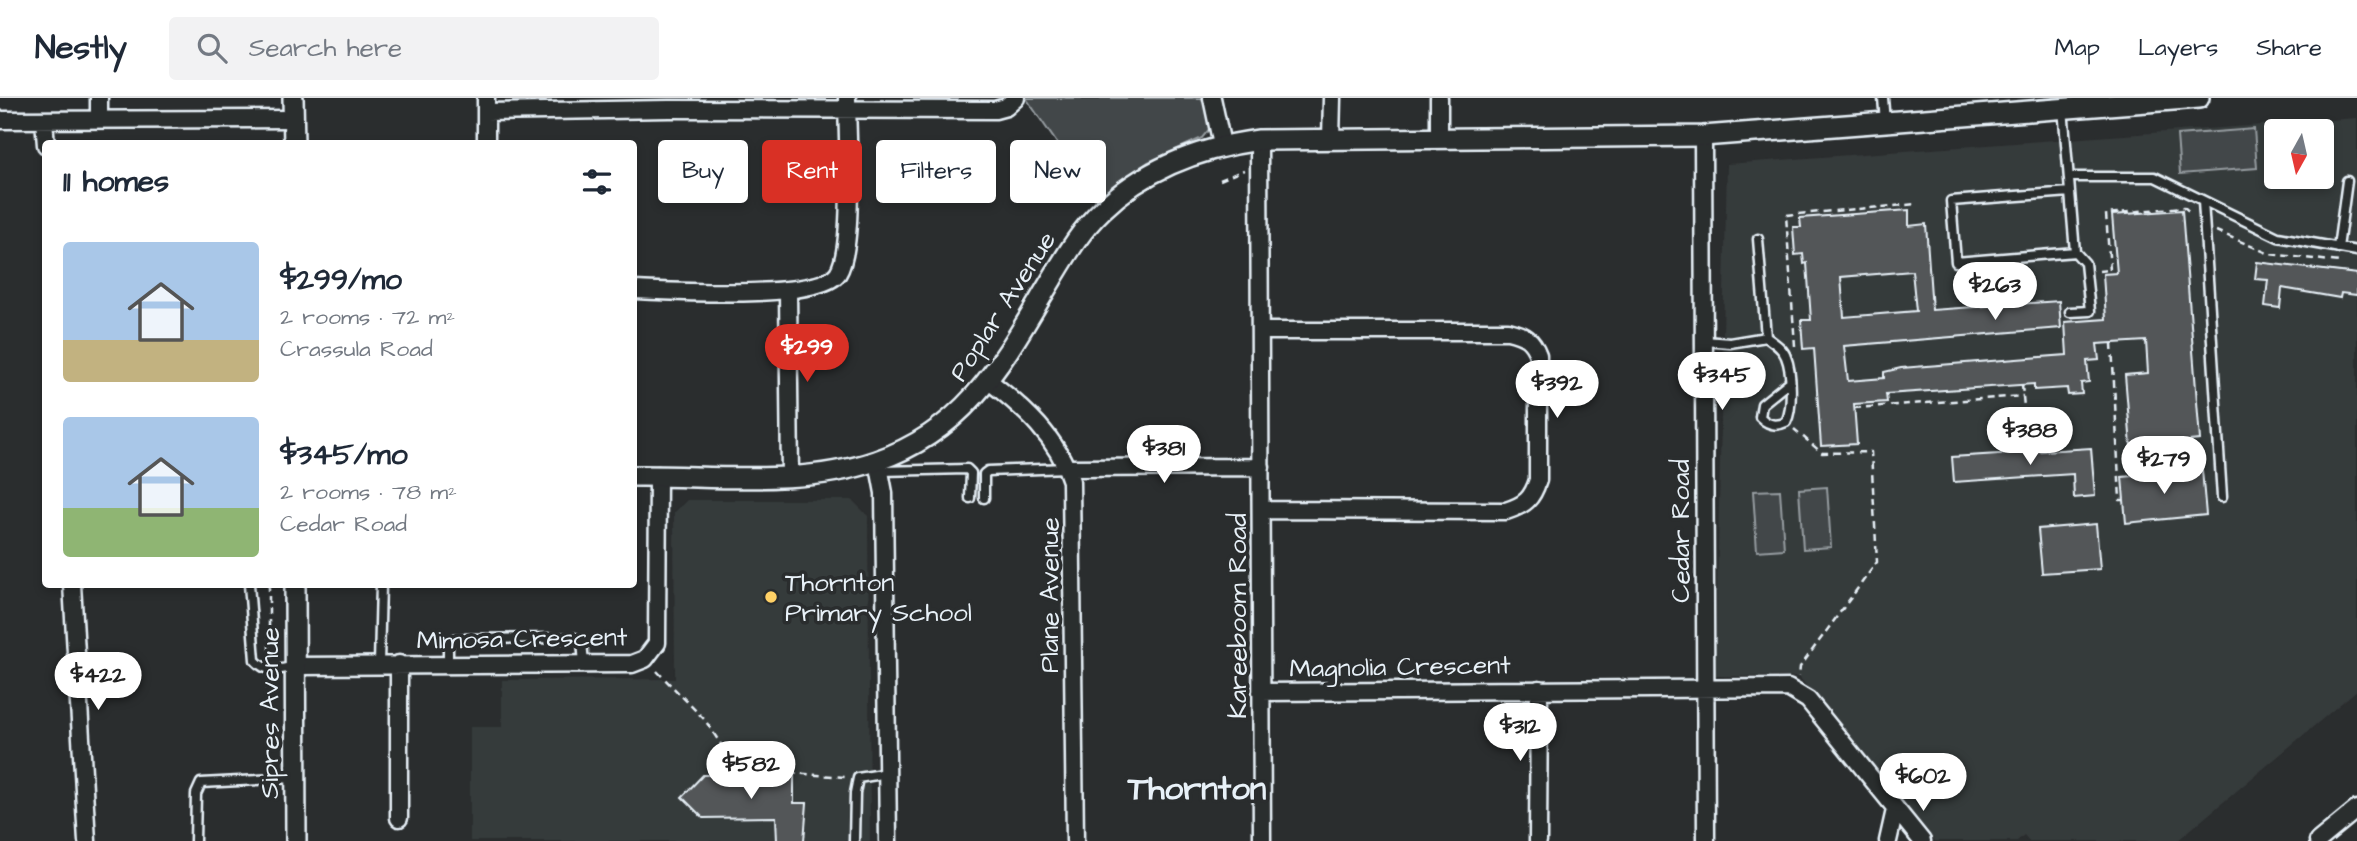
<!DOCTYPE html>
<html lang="en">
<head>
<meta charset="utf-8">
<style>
  :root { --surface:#fff; --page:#f2f2f3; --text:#1f2937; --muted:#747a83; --line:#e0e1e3; --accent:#d93025 }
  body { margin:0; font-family:"Architects Daughter",sans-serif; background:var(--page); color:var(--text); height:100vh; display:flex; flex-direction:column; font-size:26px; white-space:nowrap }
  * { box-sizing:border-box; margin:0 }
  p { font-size:23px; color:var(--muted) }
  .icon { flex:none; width:38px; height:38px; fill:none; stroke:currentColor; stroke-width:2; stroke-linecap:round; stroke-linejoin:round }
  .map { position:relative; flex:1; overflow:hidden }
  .drawer { position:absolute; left:42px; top:42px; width:595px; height:448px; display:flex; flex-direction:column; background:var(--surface); border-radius:7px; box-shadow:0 4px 10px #0003 }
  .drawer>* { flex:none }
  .hud { position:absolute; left:658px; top:42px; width:665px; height:63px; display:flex; gap:14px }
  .needle { width:46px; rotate:188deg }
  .fabs { position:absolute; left:2264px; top:21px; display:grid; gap:14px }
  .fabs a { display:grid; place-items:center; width:70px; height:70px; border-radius:7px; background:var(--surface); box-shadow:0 4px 10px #0003; font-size:35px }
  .price { position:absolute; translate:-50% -60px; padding:0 16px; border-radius:24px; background:#fff; color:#222; font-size:23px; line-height:46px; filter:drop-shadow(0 2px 4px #0008) }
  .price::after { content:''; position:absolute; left:50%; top:42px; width:21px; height:16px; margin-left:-10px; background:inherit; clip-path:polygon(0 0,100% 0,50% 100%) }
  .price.active { background:var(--accent); color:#fff }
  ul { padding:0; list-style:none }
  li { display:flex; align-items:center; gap:21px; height:175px; padding:0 21px }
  li span { display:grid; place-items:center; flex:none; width:196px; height:140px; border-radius:7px; color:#555 }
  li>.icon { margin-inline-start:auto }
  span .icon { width:84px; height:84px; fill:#fffc; stroke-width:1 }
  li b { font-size:30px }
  h2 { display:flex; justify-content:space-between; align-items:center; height:84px; padding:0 21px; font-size:30px }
  .tag { padding:0 24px; border-radius:7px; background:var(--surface); box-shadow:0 4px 10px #0003; font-size:24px; line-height:63px }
  .tag.active { background:var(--accent); color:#fff }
  header { display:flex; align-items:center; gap:42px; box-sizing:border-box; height:98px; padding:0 35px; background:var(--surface); border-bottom:2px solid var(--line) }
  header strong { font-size:33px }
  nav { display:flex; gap:38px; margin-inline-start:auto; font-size:24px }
  .search { width:490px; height:63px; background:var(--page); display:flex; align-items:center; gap:18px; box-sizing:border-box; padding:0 24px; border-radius:7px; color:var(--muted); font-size:26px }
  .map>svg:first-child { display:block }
  .built { fill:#363a3b; fill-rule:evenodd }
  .green { fill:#424648; stroke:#959ca0; stroke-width:2 }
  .building { fill:#535759; stroke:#e8f1f8; stroke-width:2; fill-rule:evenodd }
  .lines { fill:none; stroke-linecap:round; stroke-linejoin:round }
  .service-casing { stroke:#e8f1f8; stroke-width:13 }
  .minor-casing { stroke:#e8f1f8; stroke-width:21 }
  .tertiary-casing { stroke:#e8f1f8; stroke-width:24 }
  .path { stroke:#e8f1f8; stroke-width:2.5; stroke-dasharray:7 5; stroke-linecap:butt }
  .service { stroke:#2a2d2e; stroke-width:8 }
  .minor { stroke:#2a2d2e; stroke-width:16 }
  .tertiary { stroke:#2a2d2e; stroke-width:19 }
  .poi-dot { fill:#ffd166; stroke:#2a2d2e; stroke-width:2.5 }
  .labels { text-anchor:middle; stroke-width:7; stroke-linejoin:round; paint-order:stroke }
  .street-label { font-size:26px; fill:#e8f1f8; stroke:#2a2d2e }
  .poi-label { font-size:26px; fill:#e8f1f8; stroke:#2a2d2e; text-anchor:start }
  .district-label { font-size:33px; font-weight:bold; fill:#e8f1f8; stroke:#2a2d2e }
</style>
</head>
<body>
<header>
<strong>Nestly</strong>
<div class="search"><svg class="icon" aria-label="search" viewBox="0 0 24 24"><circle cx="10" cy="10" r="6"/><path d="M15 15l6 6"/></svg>Search here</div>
<nav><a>Map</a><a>Layers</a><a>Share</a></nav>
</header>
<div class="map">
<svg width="2357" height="743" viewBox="0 0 2357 743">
  <rect width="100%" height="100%" fill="#2a2d2e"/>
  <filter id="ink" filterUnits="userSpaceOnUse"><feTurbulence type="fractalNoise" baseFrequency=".0143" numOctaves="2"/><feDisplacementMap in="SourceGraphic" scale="14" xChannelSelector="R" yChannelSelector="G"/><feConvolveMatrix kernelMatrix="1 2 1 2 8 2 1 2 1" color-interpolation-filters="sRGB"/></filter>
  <g filter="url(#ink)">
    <path class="built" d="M2357 20V592L2177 743H2029L2024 737 2017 743H1935L1799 579 1715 578 1727 66ZM2277 33H2322V79H2277Z
      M687 402H852L868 418 870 743H470V629H502V582L675 581 674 415Z"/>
    <path class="green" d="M1026 0H1204L1211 29 1202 40 1148 64 1096 102Z
      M2254 31 2257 70 2180 76 2177 37Z
      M1827 389 1831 449 1803 451 1799 391Z
      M1780 392 1784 451 1757 453 1753 393Z"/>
    <path class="building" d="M1909 112V128L1926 126 1932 212 2059 203 2061 230 1844 248 1848 283 1884 280V274L1901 270 2067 257 2065 224 2106 221 2103 176 2117 175 2112 117 2182 112 2200 342 2131 348 2125 277 2148 275 2146 243 2097 246 2099 262 2087 263 2089 284 2081 285 2082 296 2068 297 2067 290 2034 292V286L1886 296 1887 304 1854 306 1857 346 1821 348 1814 250 1803 251 1801 222H1811L1807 165 1804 166 1803 156 1795 157 1793 129H1801L1800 120ZM1912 173 1916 213 1844 219 1841 179Z
      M2257 164 2357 176V197L2341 195 2340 200 2282 190 2280 210 2265 208 2268 182 2255 181Z
      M2091 350 2095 398 2074 400 2073 376 1954 384 1952 359Z
      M2202 372 2206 417 2126 425 2122 379Z
      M2096 426 2100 471 2042 475 2038 431Z
      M794 676V705H807L804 743H777L776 719 703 720 682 699 703 677Z"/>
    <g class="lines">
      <defs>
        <path id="service" d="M1883 0 1885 24
          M2063 10 2075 154 2085 165 2090 213 2070 214
          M2069 79H2155L2278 139 2357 153
          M2070 94 1951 103 1956 164 2075 154
          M2203 103 2222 399
          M2338 150 2347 83
          M1766 239C1774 245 1783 250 1786 259 1792 273 1793 311 1786 324 1776 329 1768 327 1760 319L1762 306 1788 285
          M1704 243 1730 245 1766 239 1758 141
          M881 373 967 371 971 375 970 400
          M984 400V376L988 373 1067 370
          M249 486 255 562C267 576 280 572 296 568
          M379 566 381 486
          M448 566V545L454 541 575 540 582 543 584 566
          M195 743 196 696 201 685 295 680
          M854 743 855 695 858 680 888 675"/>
        <path id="minor" d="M99 0V21
          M486 0V46
          M1212 0 1222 47
          M1439 0V41
          M486 14 669 11 995 12 1006 9 1016 0
          M0 22 294 21
          M44 22 46 47
          M1703 38 1706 743
          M1259 42 1262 743
          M1331 42 1332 0
          M634 192C670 193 819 203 838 175 855 149 847 36 847 0
          M788 193 790 378
          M1260 233H1508C1525 237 1532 241 1538 257V382C1532 401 1525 407 1506 413L1261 412
          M989 283C1024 310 1058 340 1071 383L1075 743
          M878 363 884 395 888 743
          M1067 370 1261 369
          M72 486 87 743
          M399 566V720
          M296 568 632 566 645 561 657 545 658 377
          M1261 594 1788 590 1808 602 1922 743
          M1538 743 1539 591
          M1888 743 1895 712
          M2318 743 2357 711"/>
        <path id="tertiary" d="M293 0 294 46
          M634 378C713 377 800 389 876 363 970 331 1005 259 1052 181 1067 156 1081 132 1102 112 1145 70 1201 50 1259 42L1703 38 2199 0
          M295 486 296 743"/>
      </defs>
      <use href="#service" class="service-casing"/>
      <use href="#minor" class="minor-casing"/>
      <use href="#tertiary" class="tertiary-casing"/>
      <path class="path" d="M1220 82 1244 72
        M2216 133 2270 156 2340 164
        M2099 173 2110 172 2106 116 2184 109 2191 115
        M2112 246 2120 402H2124
        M1795 248 1786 117 1917 106
        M2022 287 2028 354
        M1854 310 2023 298
        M1794 331 1822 355 1871 354 1877 464 1800 569 1799 579
        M269 486V559
        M657 573 705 622 737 671 845 679
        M266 584V598"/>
      <use href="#service" class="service"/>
      <use href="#minor" class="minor"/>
      <use href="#tertiary" class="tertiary"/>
    </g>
  </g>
  <circle class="poi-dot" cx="771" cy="499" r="7"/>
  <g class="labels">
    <g class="street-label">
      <text transform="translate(1002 208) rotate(-57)" y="9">Poplar Avenue</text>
      <text transform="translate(1680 433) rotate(-90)" y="9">Cedar Road</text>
      <text transform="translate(1049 497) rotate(-90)" y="9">Plane Avenue</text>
      <text transform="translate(1237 518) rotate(-90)" y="9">Kareeboom Road</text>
      <text transform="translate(522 540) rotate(-1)" y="9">Mimosa Crescent</text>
      <text transform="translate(1400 568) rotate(-1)" y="9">Magnolia Crescent</text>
      <text transform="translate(269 615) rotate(-90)" y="9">Sipres Avenue</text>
    </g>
    <g class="poi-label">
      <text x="785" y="493">Thornton<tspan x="785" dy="30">Primary School</tspan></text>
    </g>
    <g class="district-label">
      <text x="1197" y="701">Thornton</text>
    </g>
  </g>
</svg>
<div class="fabs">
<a><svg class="needle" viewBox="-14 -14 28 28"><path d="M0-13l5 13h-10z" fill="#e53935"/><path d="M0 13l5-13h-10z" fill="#747a83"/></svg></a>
</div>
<b class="price" style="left:1995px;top:224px">$263</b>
<b class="price active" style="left:807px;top:286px">$299</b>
<b class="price" style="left:1722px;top:314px">$345</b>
<b class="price" style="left:1557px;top:322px">$392</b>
<b class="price" style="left:2030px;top:369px">$388</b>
<b class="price" style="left:1164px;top:387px">$381</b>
<b class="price" style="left:2164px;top:398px">$279</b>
<b class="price" style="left:98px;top:614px">$422</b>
<b class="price" style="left:1520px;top:665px">$312</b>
<b class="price" style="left:751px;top:703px">$582</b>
<b class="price" style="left:1923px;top:715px">$602</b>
<div class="hud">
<a class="tag">Buy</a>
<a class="tag active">Rent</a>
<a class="tag">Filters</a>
<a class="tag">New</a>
</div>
<section class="drawer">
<h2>11 homes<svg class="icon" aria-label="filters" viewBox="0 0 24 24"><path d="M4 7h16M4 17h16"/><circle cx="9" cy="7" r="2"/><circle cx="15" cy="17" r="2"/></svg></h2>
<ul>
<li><span style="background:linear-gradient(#a9c7e8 70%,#c2b280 0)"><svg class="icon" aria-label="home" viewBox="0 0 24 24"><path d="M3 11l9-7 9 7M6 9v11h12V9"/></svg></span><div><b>$299/mo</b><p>2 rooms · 72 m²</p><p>Crassula Road</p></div></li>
<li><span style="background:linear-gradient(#a9c7e8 65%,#8fb573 0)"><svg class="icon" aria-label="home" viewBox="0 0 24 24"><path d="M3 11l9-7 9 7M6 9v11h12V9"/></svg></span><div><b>$345/mo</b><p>2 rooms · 78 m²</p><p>Cedar Road</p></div></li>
</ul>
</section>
</div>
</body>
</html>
